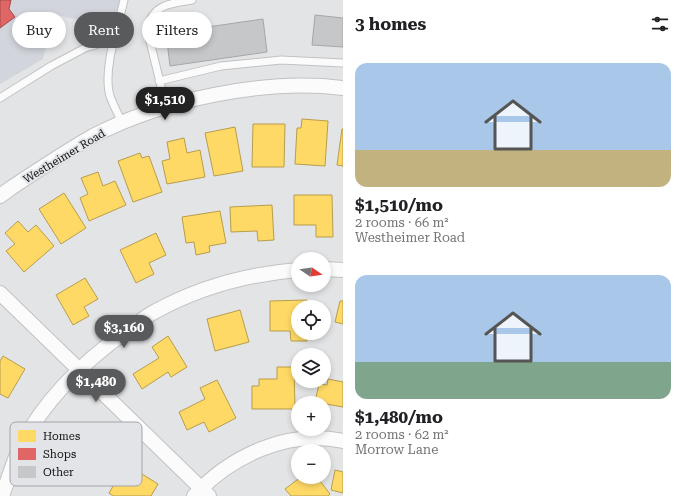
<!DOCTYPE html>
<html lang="en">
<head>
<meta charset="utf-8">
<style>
  :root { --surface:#fff; --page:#f6f6f6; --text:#202124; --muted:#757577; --accent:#595a5c }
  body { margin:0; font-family:"Roboto Serif",serif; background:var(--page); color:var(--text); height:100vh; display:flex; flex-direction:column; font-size:15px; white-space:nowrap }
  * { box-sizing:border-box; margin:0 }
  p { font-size:13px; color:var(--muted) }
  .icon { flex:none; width:22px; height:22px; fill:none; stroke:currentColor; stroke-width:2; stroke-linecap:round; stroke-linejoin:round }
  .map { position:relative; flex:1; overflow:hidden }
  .side { display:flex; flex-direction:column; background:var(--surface); width:340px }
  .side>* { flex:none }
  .hud { position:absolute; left:12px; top:12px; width:271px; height:36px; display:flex; gap:8px }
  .needle { width:26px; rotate:103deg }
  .buttons { position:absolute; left:291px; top:252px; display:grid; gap:8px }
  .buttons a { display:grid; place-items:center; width:40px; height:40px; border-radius:50%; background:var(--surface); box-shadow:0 2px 6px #0003; font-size:20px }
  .price { position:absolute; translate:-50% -34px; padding:0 9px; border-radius:14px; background:var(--accent); color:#fff; font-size:13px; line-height:26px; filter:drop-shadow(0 1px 2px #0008) }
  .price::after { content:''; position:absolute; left:50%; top:24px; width:12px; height:9px; margin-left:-6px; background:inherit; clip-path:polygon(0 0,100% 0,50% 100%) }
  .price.on { background:#222; color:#fff }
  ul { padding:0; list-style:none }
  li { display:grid; align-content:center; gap:8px; height:212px; padding:0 12px }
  li span { display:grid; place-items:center; height:124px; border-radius:12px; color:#555 }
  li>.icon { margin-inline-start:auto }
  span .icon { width:72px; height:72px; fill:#fffc; stroke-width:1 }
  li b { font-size:17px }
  h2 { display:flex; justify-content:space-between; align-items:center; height:48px; padding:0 12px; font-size:17px }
  .chip { padding:0 14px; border-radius:18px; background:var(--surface); box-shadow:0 2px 6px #0003; font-size:14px; line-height:36px }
  .chip.on { background:var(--accent); color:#fff }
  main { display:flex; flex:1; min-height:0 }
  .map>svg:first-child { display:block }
  .built { fill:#d2d6dc }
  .homes { fill:#ffd966; stroke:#b79d4c }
  .shops { fill:#e06666; stroke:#a14c4c }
  .building { fill:#c6c7c9; stroke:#a6a6a8 }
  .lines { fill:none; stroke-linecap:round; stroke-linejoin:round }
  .lane-casing { stroke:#c1c2c3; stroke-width:9 }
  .street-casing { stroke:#c1c2c3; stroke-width:16 }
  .lane { stroke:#fbfbfb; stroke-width:7 }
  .street { stroke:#fbfbfb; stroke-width:14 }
  .labels { text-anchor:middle; stroke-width:4; stroke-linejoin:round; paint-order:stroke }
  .street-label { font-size:11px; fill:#0f1011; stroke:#e2e4e7 }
  .key { fill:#e2e4e7; stroke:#a3a4a7; stroke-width:1 }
  .key-label { font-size:11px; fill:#0f1011 }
</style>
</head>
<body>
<main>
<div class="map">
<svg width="343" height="496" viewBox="0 0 343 496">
  <rect width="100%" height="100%" fill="#e3e4e6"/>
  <path class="built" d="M0 0H122L116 29 53 14 43 59 0 84Z"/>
  <path class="homes" d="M302 119 328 121 325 166 295 164 297 128H301Z
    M253 124H285L284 167H252Z
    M235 127 243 171 214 176 205 133Z
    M342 129H343V166L337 165Z
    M184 138 187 153 200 150 205 177 167 184 162 161 170 159 167 142Z
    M140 153 142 158 149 156 162 192 133 202 118 161Z
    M98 172 103 186 115 181 126 205 89 221 80 198 88 194 81 178Z
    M64 193 86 228 61 244 39 209Z
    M294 195H332L333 237H316V225H294Z
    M272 205 274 240 258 241 257 231 231 232 230 207Z
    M220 211 226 243 209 246 210 252 196 255 194 242 186 243 182 217Z
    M18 221 28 232 36 225 54 246 24 272 6 251 15 244 5 233Z
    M156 233 166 255 149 263 154 274 136 283 120 250Z
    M85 278 98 299 84 307 89 316 73 325 56 295Z
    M307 300V307H298V333H307V341H291L290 331H270V301Z
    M340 301H343V324L335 322Z
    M240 310 249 342 215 351 207 319Z
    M168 336 187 367 171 377 168 372 142 389 133 374 159 358 152 347Z
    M3 356 25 369 8 398 0 394V361Z
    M277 367H294L295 409H252V386H259V379H277Z
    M328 379 343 382V407L315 402 319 384 327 385Z
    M217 380 236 418 209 432 204 422 187 430 179 412 205 399 200 388Z
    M126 464 158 484 151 496H113L109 493Z
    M335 470 343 472V493L331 490Z
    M301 477H317L330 494 328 496H291L285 489Z"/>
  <path class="shops" d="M0 0H11L9 9 15 17 0 28Z"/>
  <path class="building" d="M315 15 343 18V47L312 45Z
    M263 19 267 52 170 66 166 33Z"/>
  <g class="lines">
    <defs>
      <path id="lane" d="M159 81 221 66 281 60 343 63
        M0 98 51 66 85 48 115 39
        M166 107 147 29C152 5 170 3 192 0
        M122 123C118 113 111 102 109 92 104 65 118 27 124 0"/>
      <path id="street" d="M0 196 11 188C38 170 65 152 93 136 162 100 265 78 343 88
        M324 269 343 270
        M0 293 209 496
        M2 496C8 480 13 463 20 447 45 399 84 361 128 330 137 324 146 316 156 311 200 287 248 274 298 270
        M194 496C230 456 288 429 343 441"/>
    </defs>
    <use href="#lane" class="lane-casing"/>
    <use href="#street" class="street-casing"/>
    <use href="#lane" class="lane"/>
    <use href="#street" class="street"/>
  </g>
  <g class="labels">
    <g class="street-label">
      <text transform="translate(64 156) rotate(-31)" y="4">Westheimer Road</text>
    </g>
  </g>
  <rect x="10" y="422" width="132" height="64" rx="6" class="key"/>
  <rect x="18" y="430" width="18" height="12" fill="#ffd966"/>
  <rect x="18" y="448" width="18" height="12" fill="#e06666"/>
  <rect x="18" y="466" width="18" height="12" fill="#c6c7c9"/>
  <g class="key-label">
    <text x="43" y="440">Homes</text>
    <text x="43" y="458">Shops</text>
    <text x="43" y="476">Other</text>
  </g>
</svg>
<div class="buttons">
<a><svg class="needle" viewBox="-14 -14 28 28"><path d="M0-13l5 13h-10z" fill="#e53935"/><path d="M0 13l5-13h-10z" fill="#757577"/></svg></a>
<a><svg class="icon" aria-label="locate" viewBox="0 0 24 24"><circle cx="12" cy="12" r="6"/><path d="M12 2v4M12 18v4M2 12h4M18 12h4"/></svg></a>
<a><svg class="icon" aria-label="layers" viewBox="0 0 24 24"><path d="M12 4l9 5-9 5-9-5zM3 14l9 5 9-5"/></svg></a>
<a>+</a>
<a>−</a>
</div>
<b class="price on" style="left:165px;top:121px">$1,510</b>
<b class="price" style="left:124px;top:349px">$3,160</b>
<b class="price" style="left:96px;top:403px">$1,480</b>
<div class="hud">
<a class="chip">Buy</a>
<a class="chip on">Rent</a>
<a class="chip">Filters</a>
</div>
</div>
<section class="side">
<h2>3 homes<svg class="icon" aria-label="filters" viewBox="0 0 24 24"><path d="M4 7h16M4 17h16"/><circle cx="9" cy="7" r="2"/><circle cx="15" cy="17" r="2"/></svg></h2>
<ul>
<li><span style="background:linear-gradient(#a9c7e8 70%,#c2b280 0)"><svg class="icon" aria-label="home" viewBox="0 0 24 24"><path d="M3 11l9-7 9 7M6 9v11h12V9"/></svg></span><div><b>$1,510/mo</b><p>2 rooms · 66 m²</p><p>Westheimer Road</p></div></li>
<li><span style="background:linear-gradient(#a9c7e8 70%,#7fa58c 0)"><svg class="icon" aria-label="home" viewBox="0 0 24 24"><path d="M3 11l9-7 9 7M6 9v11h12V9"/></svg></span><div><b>$1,480/mo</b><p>2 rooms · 62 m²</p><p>Morrow Lane</p></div></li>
</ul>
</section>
</main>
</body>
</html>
